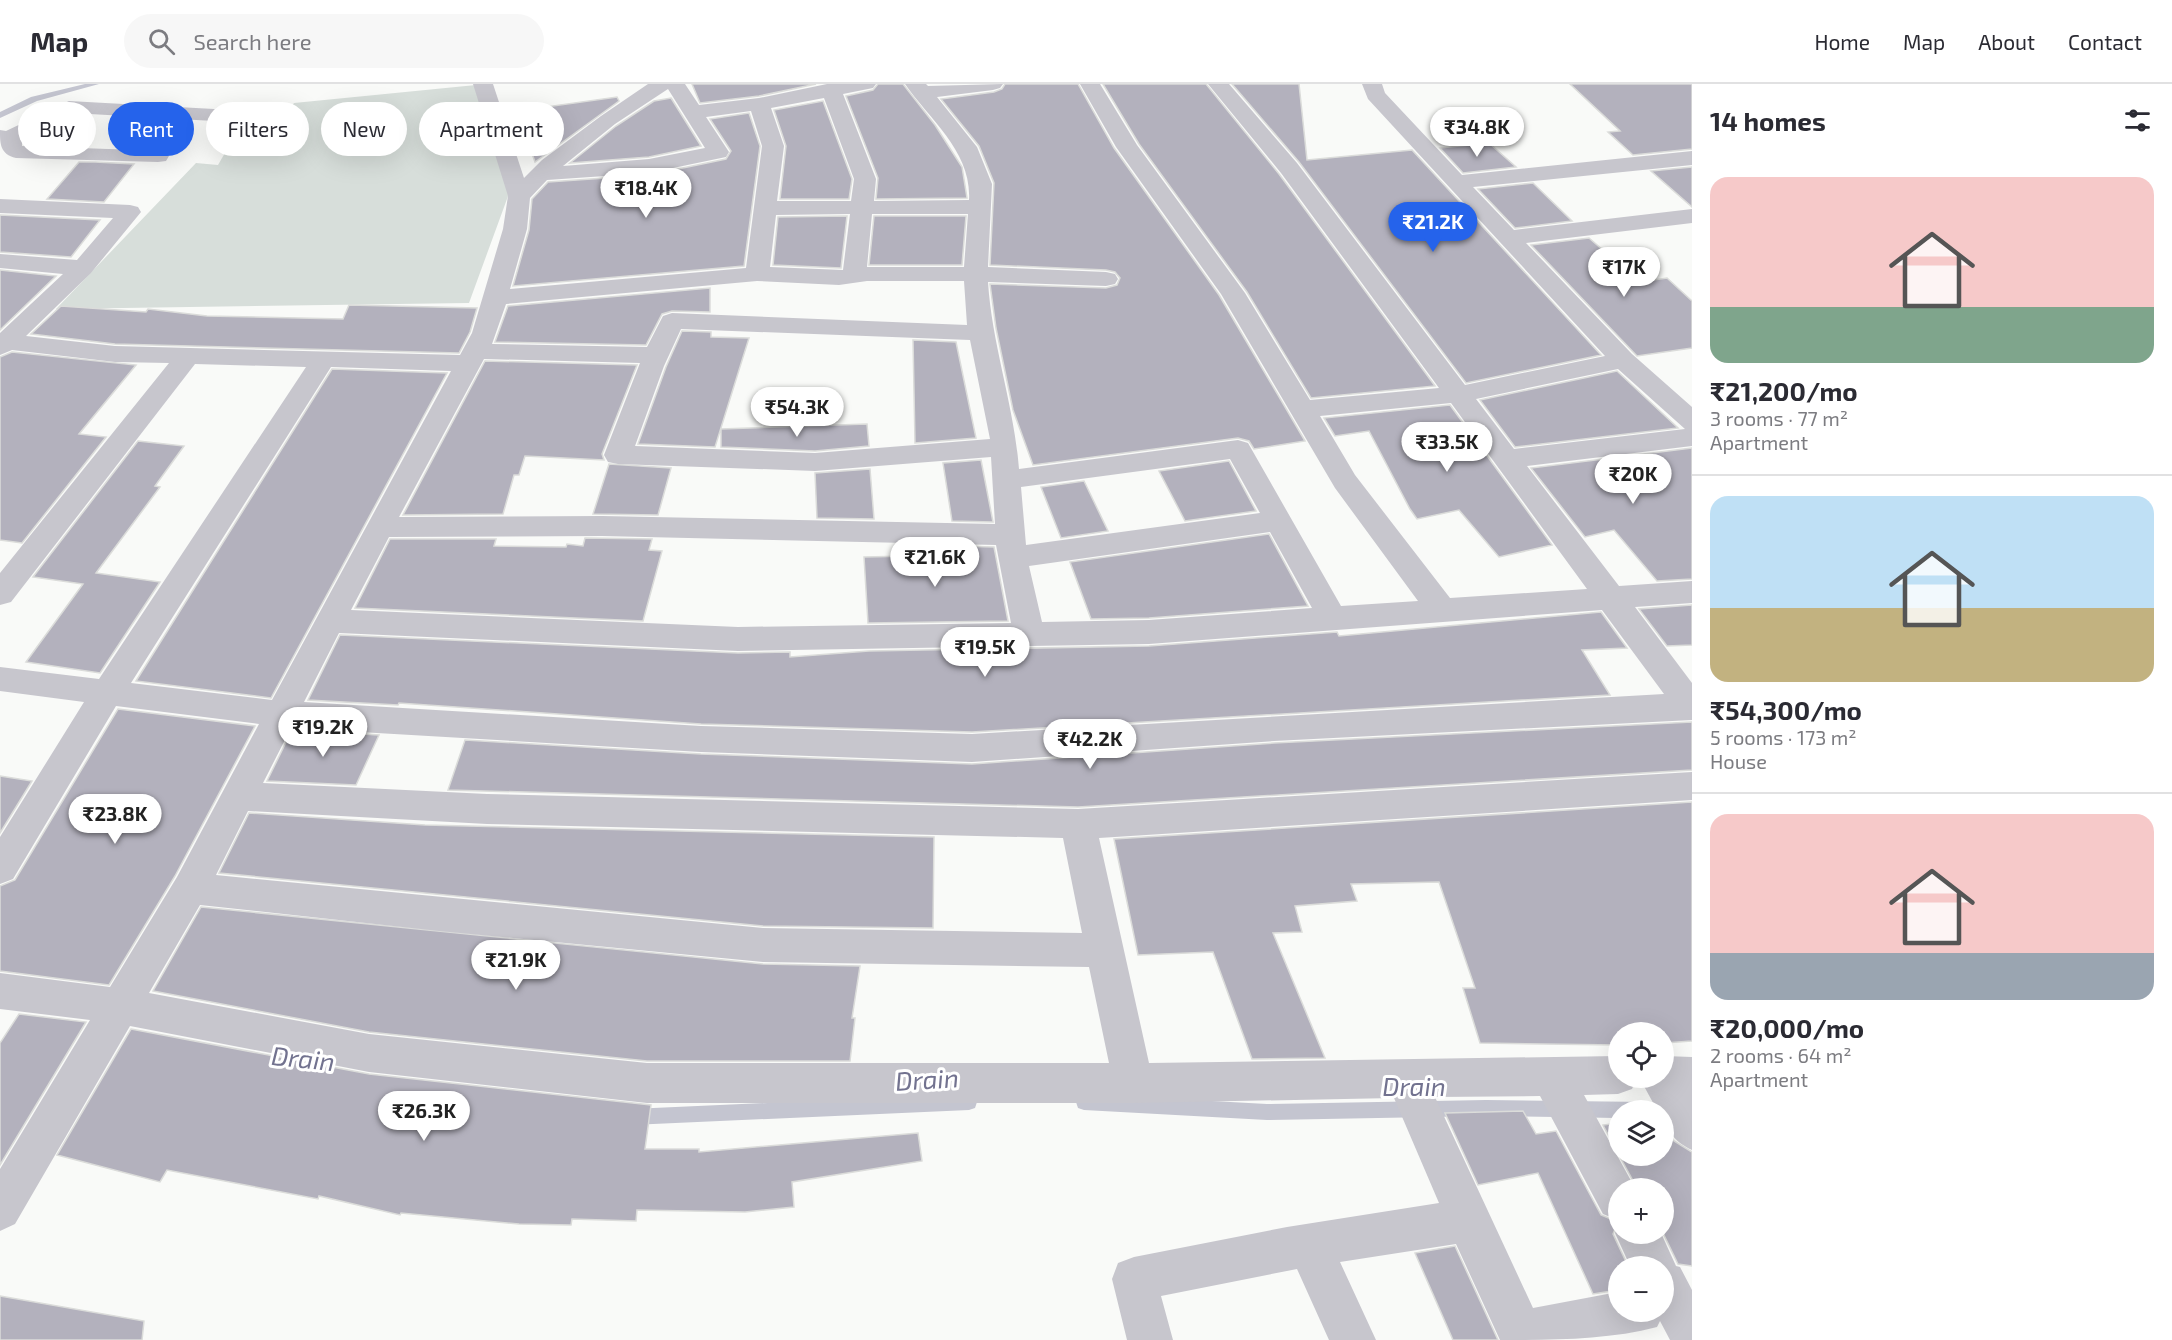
<!DOCTYPE html>
<html lang="en">
<head>
<meta charset="utf-8">
<style>
  :root { --surface:#fff; --page:#f7f7f7; --text:#2b2b33; --muted:#7c7c81; --line:#e1e1e2; --accent:#2563eb }
  body { margin:0; font-family:"Exo 2",sans-serif; background:var(--page); color:var(--text); height:100vh; display:flex; flex-direction:column; font-size:22px; white-space:nowrap }
  * { box-sizing:border-box; margin:0 }
  p { font-size:20px; color:var(--muted) }
  .icon { flex:none; width:33px; height:33px; fill:none; stroke:currentColor; stroke-width:2; stroke-linecap:round; stroke-linejoin:round }
  .map { position:relative; flex:1; overflow:hidden }
  .panel { display:flex; flex-direction:column; background:var(--surface); width:480px }
  .panel>* { flex:none }
  .hud { position:absolute; left:18px; top:18px; width:570px; height:54px; display:flex; gap:12px }
  .controls { position:absolute; left:1608px; top:938px; display:grid; gap:12px }
  .controls a { display:grid; place-items:center; width:66px; height:66px; border-radius:50%; background:var(--surface); box-shadow:0 6px 24px #0002; font-size:30px }
  .price { position:absolute; translate:-50% -51px; padding:0 14px; border-radius:21px; background:#fff; color:#222; font-size:20px; line-height:39px; filter:drop-shadow(0 2px 3px #0008) }
  .price::after { content:''; position:absolute; left:50%; top:36px; width:18px; height:14px; margin-left:-9px; background:inherit; clip-path:polygon(0 0,100% 0,50% 100%) }
  .price.on { background:var(--accent); color:#fff }
  ul { padding:0; list-style:none }
  li { display:grid; align-content:center; gap:12px; height:318px; padding:0 18px }
  li+li { border-top:2px solid var(--line) }
  li span { display:grid; place-items:center; height:186px; border-radius:18px; color:#555 }
  li>.icon { margin-inline-start:auto }
  span .icon { width:108px; height:108px; fill:#fffc; stroke-width:1 }
  li b { font-size:26px }
  h2 { display:flex; justify-content:space-between; align-items:center; height:72px; padding:0 18px; font-size:26px }
  .tag { padding:0 21px; border-radius:27px; background:var(--surface); box-shadow:0 6px 24px #0002; font-size:21px; line-height:54px }
  .tag.on { background:var(--accent); color:#fff }
  header { display:flex; align-items:center; gap:36px; box-sizing:border-box; height:84px; padding:0 30px; background:var(--surface); border-bottom:2px solid var(--line) }
  header strong { font-size:28px }
  nav { display:flex; gap:33px; margin-inline-start:auto; font-size:21px }
  .search { width:420px; height:54px; background:var(--page); display:flex; align-items:center; gap:15px; box-sizing:border-box; padding:0 21px; border-radius:33px; color:var(--muted); font-size:22px }
  main { display:flex; flex:1; min-height:0 }
  .map>svg:first-child { display:block }
  .green { fill:#d7deda }
  .lines { fill:none; stroke-linecap:round; stroke-linejoin:round }
  .stream { fill:#c4c5d0; fill-rule:evenodd }
  .building { fill:#b3b1bd; stroke:#dbdcda; stroke-width:1.5 }
  .street { fill:#c7c6cd; fill-rule:evenodd }
  .labels { text-anchor:middle; stroke-width:6; stroke-linejoin:round; paint-order:stroke }
  .near-water-label { font-size:26px; font-style:italic; fill:#72728f; stroke:#fff }
</style>
</head>
<body>
<header>
<strong>Map</strong>
<div class="search"><svg class="icon" aria-label="search" viewBox="0 0 24 24"><circle cx="10" cy="10" r="6"/><path d="M15 15l6 6"/></svg>Search here</div>
<nav><a>Home</a><a>Map</a><a>About</a><a>Contact</a></nav>
</header>
<main>
<div class="map">
<svg width="1692" height="1256" viewBox="0 0 1692 1256">
  <rect width="100%" height="100%" fill="#f9faf8"/>
  <path class="green" d="M476 1 511 104 469 219 56 225 196 79 218 81 233 55 266 57 294 19Z"/>
  <g class="lines">
    <path class="stream" d="M85 0H99L37 17 0 34V28L31 13Z
      M969 1010 975 1012 977 1018 975 1024 969 1026 631 1041 625 1039 623 1033 625 1027 631 1025Z
      M1084 1010 1267 1020 1486 1016 1647 1018 1653 1020 1655 1026H1618V1034L1486 1032 1267 1036 1084 1026 1078 1024 1076 1018 1078 1012Z"/>
  </g>
  <path class="building" d="M692 0H816L759 12 700 19Z
    M878 0H903L935 41 962 83 967 114 876 115 878 94 846 12 873 6Z
    M1005 0H1078L1114 64 1219 211 1305 357 1254 365 1249 357 1238 354 1033 381 1013 326 996 244 990 200 1106 204 1117 201 1120 194 1115 188 1106 186 990 181 994 99 979 62 941 15 994 8 1002 5Z
    M1103 0H1206L1279 90 1435 302 1311 314 1247 208 1139 60Z
    M1232 0H1299L1307 76 1412 66 1601 271 1466 299 1299 78Z
    M1570 0H1692V65L1633 71 1608 48 1620 47Z
    M617 13 619 17 535 78 517 27Z
    M671 14 701 62 649 73 570 79 616 42 654 17Z
    M823 17 852 95 849 115H780L786 62 774 26Z
    M749 29 760 62 744 182 513 202 529 146 532 115 548 98 649 91 726 75 731 67 710 35Z
    M1489 59 1516 83 1463 89 1440 64Z
    M79 78H95L134 80 104 118 47 115Z
    M1692 83V123L1651 87Z
    M1533 99 1572 137 1515 144 1478 105Z
    M0 131 100 136 71 173 0 168Z
    M847 132 841 184 773 181 778 133Z
    M874 132H966L962 181H869Z
    M1589 154 1640 198 1667 194 1692 217V264L1637 272 1531 161Z
    M0 186 56 192 0 246Z
    M710 204V228L672 227 662 230 646 261 495 258 508 222Z
    M349 221 477 224 470 248 459 269 115 260 31 250 61 222 146 228 148 225 207 232 343 235Z
    M682 247 711 248V253L749 254 715 363 638 360 666 283Z
    M913 256 956 258 976 354 915 359Z
    M12 268 136 281 79 350 106 353 22 459 0 456V273Z
    M485 277 637 281 602 370 604 376 525 372 519 391H514L503 430 403 431Z
    M332 285 447 289 271 614 136 597Z
    M1617 287 1678 344 1515 363 1480 316Z
    M1450 321 1552 461 1499 473 1459 426 1417 435 1410 425 1369 347 1335 352 1324 334Z
    M867 340 869 362 815 367 721 363V345Z
    M138 357 184 362 155 402 160 403 96 489 160 498 100 589 26 578 83 500 33 493Z
    M1692 364V495L1657 497 1614 446 1585 453 1531 384Z
    M981 376 993 438 952 437 943 379Z
    M1229 377 1256 427 1185 437 1159 387Z
    M609 380 671 384 658 431 593 430Z
    M870 385 874 435 817 434 815 389Z
    M1084 397 1108 447 1061 454 1041 403Z
    M1269 450 1308 522 1149 534 1091 535 1070 478Z
    M585 454 652 455 649 466 662 467 643 537 355 524 390 455H496L494 462 566 463 567 460 583 462Z
    M956 462 994 463 1008 537 868 539 864 473 958 471Z
    M1692 521V561L1667 562 1639 525Z
    M1601 528 1627 564 1582 566 1610 611 972 648 701 640 399 619 398 621 308 616 340 551 738 569 790 568V573L869 567 1149 562 1337 548 1339 552Z
    M118 625 255 642 175 792 109 901 0 887V802L15 796Z
    M1692 638V686L1078 723 448 706 465 656 701 670 972 680 1274 659Z
    M292 646 379 651 356 701 267 697Z
    M0 692 32 697 0 749Z
    M1692 718V957L1664 959V948H1618V961L1480 959 1463 904H1475L1439 798 1351 800 1357 817 1295 822 1302 848 1273 849 1325 974 1252 975 1213 868 1138 871 1114 755Z
    M249 729 425 741 934 753 933 844 763 842 219 789Z
    M201 823 763 880 860 882 852 934H855L850 977H647L369 948 153 907Z
    M19 930 86 938 0 1081V959Z
    M131 945 369 990 651 1021 645 1065H699V1068L918 1049 922 1077 792 1098 794 1123 745 1128 637 1126 636 1137 572 1135 571 1141 519 1140 401 1129 400 1131 319 1112 318 1115 167 1086 160 1098 57 1071Z
    M1523 1027 1536 1050 1556 1047 1601 1131 1618 1138 1613 1150 1628 1182H1618V1206L1593 1210 1538 1089 1478 1101 1445 1029Z
    M1618 1039V1069L1603 1041Z
    M1664 1039 1674 1057 1692 1068V1182L1678 1180 1663 1149 1664 1104H1637L1619 1071H1664Z
    M1455 1162 1498 1256H1453L1415 1169Z
    M0 1212 144 1237 142 1256H0Z"/>
  <g class="lines">
    <path class="street" d="M473 0H493L524 94 542 76 601 32 648 0H685L699 21 759 14 827 0H876L873 4 843 10 876 95 874 117 969 116C972 68 930 36 905 0H926L928 2 1003 0 1000 4 993 6 937 13 977 63 992 100 988 183 1106 188 1115 190 1118 195 1115 200 1106 202 988 198C992 261 1014 321 1019 385L1238 356 1248 359 1341 522 1418 517 1335 404 1221 210 1116 63 1080 0H1100L1137 61 1245 209 1310 316 1439 304 1281 89 1208 0H1229L1297 79 1465 301 1605 272 1368 15 1362 0H1382L1385 9 1462 91 1692 67V81L1473 103 1514 146 1692 125V139L1526 159 1632 270 1692 323V362L1527 382 1619 502 1692 497V519L1635 523 1692 599V636L1274 657 972 678 701 668 291 644 263 699 487 710 1078 725 1692 688V716L1099 754 1149 979 1618 972V993H1637L1632 1005 1618 1010 1584 1011 1635 1104H1618V1136L1603 1130 1540 1012 1435 1013 1533 1224 1618 1208V1227H1664V1182H1630L1615 1149 1618 1141V1149H1661L1676 1182 1680 1183 1692 1206V1256H1670L1660 1237 1657 1243C1608 1256 1552 1256 1500 1256L1456 1160 1340 1178 1376 1256H1329L1297 1185 1161 1212 1173 1256H1127L1112 1195 1118 1179 1134 1173 1287 1143 1439 1119 1394 1014 1133 1019H647L369 988 130 942 15 1140 0 1147V1085L90 936 0 925V889L110 903 177 793 259 640 116 622 13 795 0 800V753L84 618 0 607V583L99 595 306 283 195 280 11 518 0 521V489L169 279 115 278 12 266 0 271V249L63 190 0 184V170L77 176 113 134 0 129V115L130 121 138 123 141 128 91 189 26 252 115 262 460 271 472 249 503 145 508 112ZM668 5 705 64 649 75 563 82 615 40ZM824 14 854 95 851 117H777L784 62 771 24ZM751 27 762 62 746 184 510 205 527 145 530 114 547 96 649 89 726 73 729 68 706 33ZM850 130 843 186 770 183 776 131ZM872 130H968L964 183H867ZM757 197 839 201 867 197H964L967 241 672 229 663 232 647 263 492 260 506 220ZM681 245 970 256 990 355 815 369 635 362 664 282ZM484 275 640 279 604 371 608 378 618 380 815 387 991 373 995 440 602 432 399 433ZM331 283 451 287 272 616 131 599ZM1618 285 1685 345 1514 365 1476 315ZM1451 319 1587 505 1450 514 1355 391 1320 332ZM1230 375 1260 429 1026 461 1021 403ZM1270 448 1312 524 1149 536 1042 538 1029 482ZM602 452 996 461 1011 539 738 543 351 526 389 453ZM1602 526 1664 610 972 650 701 642 304 618 339 549 738 567 1149 560ZM248 727 487 740 1063 754 1082 849 763 844 216 791ZM200 821 439 847 763 878 1089 883 1109 979H647L369 950 149 909Z
      M69 17 214 25 221 27 224 31 221 35 214 37 72 29 22 56V62L166 67 169 72 166 77 158 78 16 74C0 70 0 60 0 46L6 47Z
      M1664 972 1692 973V1066C1675 1058 1664 1046 1664 1026H1657L1639 993H1664Z"/>
  </g>
  <g class="labels">
    <g class="near-water-label">
      <text transform="translate(303 975) rotate(6)" y="9">Drain</text>
      <text transform="translate(927 996) rotate(-3)" y="9">Drain</text>
      <text x="1414" y="1012">Drain</text>
    </g>
  </g>
</svg>
<div class="controls">
<a><svg class="icon" aria-label="locate" viewBox="0 0 24 24"><circle cx="12" cy="12" r="6"/><path d="M12 2v4M12 18v4M2 12h4M18 12h4"/></svg></a>
<a><svg class="icon" aria-label="layers" viewBox="0 0 24 24"><path d="M12 4l9 5-9 5-9-5zM3 14l9 5 9-5"/></svg></a>
<a>+</a>
<a>−</a>
</div>
<b class="price" style="left:1477px;top:74px">₹34.8K</b>
<b class="price" style="left:646px;top:135px">₹18.4K</b>
<b class="price on" style="left:1433px;top:169px">₹21.2K</b>
<b class="price" style="left:1624px;top:214px">₹17K</b>
<b class="price" style="left:797px;top:354px">₹54.3K</b>
<b class="price" style="left:1447px;top:389px">₹33.5K</b>
<b class="price" style="left:1633px;top:421px">₹20K</b>
<b class="price" style="left:935px;top:504px">₹21.6K</b>
<b class="price" style="left:985px;top:594px">₹19.5K</b>
<b class="price" style="left:323px;top:674px">₹19.2K</b>
<b class="price" style="left:1090px;top:686px">₹42.2K</b>
<b class="price" style="left:115px;top:761px">₹23.8K</b>
<b class="price" style="left:516px;top:907px">₹21.9K</b>
<b class="price" style="left:424px;top:1058px">₹26.3K</b>
<div class="hud">
<a class="tag">Buy</a>
<a class="tag on">Rent</a>
<a class="tag">Filters</a>
<a class="tag">New</a>
<a class="tag">Apartment</a>
</div>
</div>
<section class="panel">
<h2>14 homes<svg class="icon" aria-label="filters" viewBox="0 0 24 24"><path d="M4 7h16M4 17h16"/><circle cx="9" cy="7" r="2"/><circle cx="15" cy="17" r="2"/></svg></h2>
<ul>
<li><span style="background:linear-gradient(#f6c9c9 70%,#7fa58c 0)"><svg class="icon" aria-label="home" viewBox="0 0 24 24"><path d="M3 11l9-7 9 7M6 9v11h12V9"/></svg></span><div><b>₹21,200/mo</b><p>3 rooms · 77 m²</p><p>Apartment</p></div></li>
<li><span style="background:linear-gradient(#bfe0f5 60%,#c2b280 0)"><svg class="icon" aria-label="home" viewBox="0 0 24 24"><path d="M3 11l9-7 9 7M6 9v11h12V9"/></svg></span><div><b>₹54,300/mo</b><p>5 rooms · 173 m²</p><p>House</p></div></li>
<li><span style="background:linear-gradient(#f6c9c9 75%,#9aa5b1 0)"><svg class="icon" aria-label="home" viewBox="0 0 24 24"><path d="M3 11l9-7 9 7M6 9v11h12V9"/></svg></span><div><b>₹20,000/mo</b><p>2 rooms · 64 m²</p><p>Apartment</p></div></li>
</ul>
</section>
</main>
</body>
</html>
